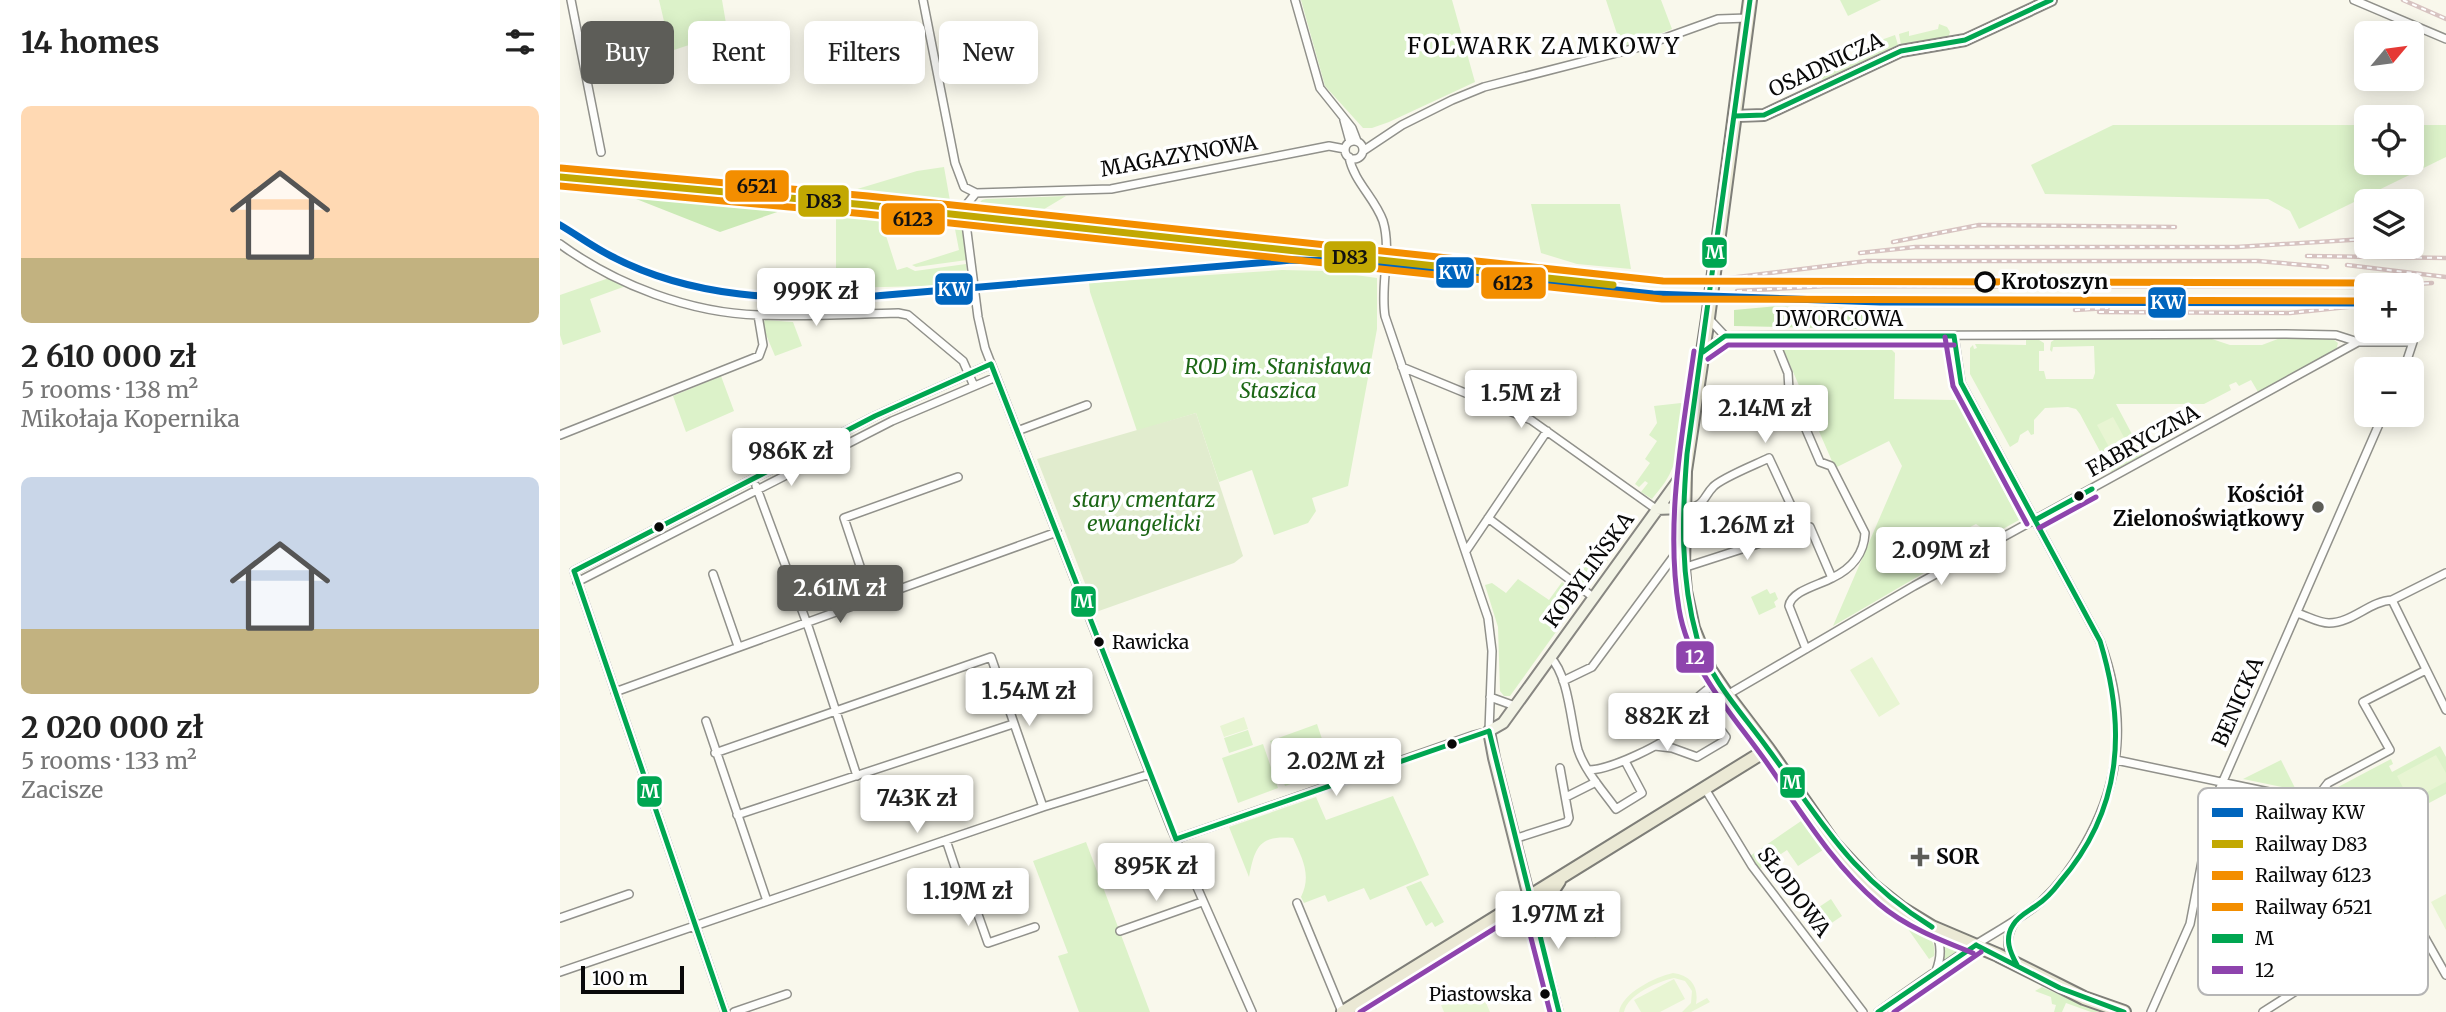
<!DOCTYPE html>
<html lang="en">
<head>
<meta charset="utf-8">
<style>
  :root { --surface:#fff; --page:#f6f6f6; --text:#222; --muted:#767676; --accent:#5d5d58 }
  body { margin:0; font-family:Merriweather,serif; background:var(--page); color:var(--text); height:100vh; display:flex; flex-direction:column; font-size:26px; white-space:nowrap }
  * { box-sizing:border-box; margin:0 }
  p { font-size:23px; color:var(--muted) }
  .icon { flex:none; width:38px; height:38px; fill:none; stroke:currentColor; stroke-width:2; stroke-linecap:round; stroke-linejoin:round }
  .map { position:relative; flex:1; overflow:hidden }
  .side { display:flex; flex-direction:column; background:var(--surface); width:560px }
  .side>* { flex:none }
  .top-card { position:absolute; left:21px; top:21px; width:665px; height:63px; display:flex; gap:14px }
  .needle { width:46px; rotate:61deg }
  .buttons { position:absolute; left:1794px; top:21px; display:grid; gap:14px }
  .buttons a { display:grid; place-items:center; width:70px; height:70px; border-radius:10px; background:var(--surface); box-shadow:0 4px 18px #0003; font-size:35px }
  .scale { position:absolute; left:21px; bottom:18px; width:103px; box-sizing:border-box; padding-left:7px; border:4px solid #090909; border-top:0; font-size:19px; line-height:24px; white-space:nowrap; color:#090909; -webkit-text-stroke:5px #fff; paint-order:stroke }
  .price { position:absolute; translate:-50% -60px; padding:0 16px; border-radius:7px; background:#fff; color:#222; font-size:23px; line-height:46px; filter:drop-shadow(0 2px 4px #0008) }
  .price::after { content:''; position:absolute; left:50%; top:42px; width:21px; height:16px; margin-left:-10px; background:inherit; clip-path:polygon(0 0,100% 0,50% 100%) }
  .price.on { background:var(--accent); color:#fff }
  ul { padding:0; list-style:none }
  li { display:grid; align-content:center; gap:14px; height:371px; padding:0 21px }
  li span { display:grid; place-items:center; height:217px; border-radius:10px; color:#555 }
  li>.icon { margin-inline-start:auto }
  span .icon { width:126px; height:126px; fill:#fffc; stroke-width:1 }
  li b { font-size:30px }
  h2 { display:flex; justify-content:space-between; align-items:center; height:84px; padding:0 21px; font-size:30px }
  .tag { padding:0 24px; border-radius:10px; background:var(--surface); box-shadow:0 4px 18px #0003; font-size:24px; line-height:63px }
  .tag.on { background:var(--accent); color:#fff }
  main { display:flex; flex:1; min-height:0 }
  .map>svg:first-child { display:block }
  .green { fill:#dcf2c9 }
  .forest { fill:#cbeab6 }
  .cemetery { fill:#e1ecce }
  .pitch { fill:#e8f5d3 }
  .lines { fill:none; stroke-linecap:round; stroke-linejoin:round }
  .street-casing { stroke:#91918b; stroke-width:10 }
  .secondary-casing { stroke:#888782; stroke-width:14 }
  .primary-casing { stroke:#7e7e78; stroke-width:16 }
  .street { stroke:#fefefc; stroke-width:7 }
  .secondary { stroke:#f3f4e6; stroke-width:10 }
  .primary { stroke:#ebe9d5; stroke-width:12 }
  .rail-casing { stroke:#d7c3c1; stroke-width:4.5 }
  .rail { stroke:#fff; stroke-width:2; stroke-dasharray:5; stroke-linecap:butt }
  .bus-1-casing { stroke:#fff; stroke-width:10 }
  .bus-2-casing { stroke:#fff; stroke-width:10 }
  .bus-1 { stroke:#00a651; stroke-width:5 }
  .bus-2 { stroke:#8e44ad; stroke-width:5 }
  .rail-1-casing { stroke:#fff; stroke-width:12 }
  .rail-2-casing { stroke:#fff; stroke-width:12 }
  .rail-3-casing { stroke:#fff; stroke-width:12 }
  .rail-4-casing { stroke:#fff; stroke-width:12 }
  .rail-1 { stroke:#0065bd; stroke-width:7 }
  .rail-2 { stroke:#c2a802; stroke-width:7 }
  .rail-3 { stroke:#f38e00; stroke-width:7 }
  .rail-4 { stroke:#f38e00; stroke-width:7 }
  .stop-dot { fill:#fff; stroke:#090909; stroke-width:3.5 }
  .bus-dot { fill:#090909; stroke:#fff; stroke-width:2.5 }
  .poi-dot { fill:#5d5d58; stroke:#fff; stroke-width:2.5 }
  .labels { text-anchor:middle; stroke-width:7; stroke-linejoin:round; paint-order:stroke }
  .bus-label { font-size:19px; fill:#090909; stroke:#fff; text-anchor:start }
  .street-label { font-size:21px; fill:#090909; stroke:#fff }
  .stop-label { font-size:21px; font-weight:bold; fill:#090909; stroke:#fff; text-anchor:start }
  .park-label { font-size:21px; font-style:italic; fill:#1c6615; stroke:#fff }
  .poi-label { font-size:21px; font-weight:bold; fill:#090909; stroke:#fff; text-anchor:end }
  .neighbourhood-label { font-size:23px; letter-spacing:2px; fill:#090909; stroke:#fff }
  .key { fill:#fff; stroke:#b5b5b5; stroke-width:2 }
  .key-label { font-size:19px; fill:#090909 }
  .line-badge { stroke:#fff; stroke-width:2.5 }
  .badge-label { font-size:19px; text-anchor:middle; font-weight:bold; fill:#fff }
  .pale-badge-label { font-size:19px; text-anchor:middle; font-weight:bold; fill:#111 }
</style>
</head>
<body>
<main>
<section class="side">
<h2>14 homes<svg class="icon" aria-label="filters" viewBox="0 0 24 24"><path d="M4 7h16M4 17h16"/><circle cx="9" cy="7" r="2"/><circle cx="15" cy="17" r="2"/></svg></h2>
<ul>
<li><span style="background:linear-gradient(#ffd9b3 70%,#c2b280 0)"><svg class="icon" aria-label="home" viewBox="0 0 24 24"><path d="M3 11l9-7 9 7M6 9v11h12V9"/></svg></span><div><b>2 610 000 zł</b><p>5 rooms · 138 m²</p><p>Mikołaja Kopernika</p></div></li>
<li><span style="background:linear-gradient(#c9d6e8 70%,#c2b280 0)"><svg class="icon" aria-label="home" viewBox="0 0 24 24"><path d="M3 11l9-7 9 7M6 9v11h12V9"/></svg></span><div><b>2 020 000 zł</b><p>5 rooms · 133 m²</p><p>Zacisze</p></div></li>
</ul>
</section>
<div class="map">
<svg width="1886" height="1012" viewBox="0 0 1886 1012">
  <rect width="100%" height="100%" fill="#f9f8ec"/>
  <path class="green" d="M99 0H162L168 35 147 39 111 51Z
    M741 0H892L915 82 829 122 812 128H803L765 86Z
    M1046 0H1101L1112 29 1062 49Z
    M1280 0H1321L1288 16Z
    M1379 24 1387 27 1390 32 1388 38 1341 45 1339 34 1349 31V36L1378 29Z
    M1335 35 1338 45 1263 80 1259 76 1261 67 1265 66 1266 71 1310 49V44Z
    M1553 125H1806V163H1852V125H1886V157L1739 229 1730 211 1708 199 1485 194 1471 165Z
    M384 167 392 212 274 196 357 171Z
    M506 196 481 211 480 218 412 212 422 200 426 199Z
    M971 204H1060L1071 269 1017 264 981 253Z
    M276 213 320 217 337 270 347 267 355 271 406 264 408 285 282 288V279L276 276Z
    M401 223 407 260 356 267 352 265 399 250 394 224Z
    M722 270 767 271 817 278V329L788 486 752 498 756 511 748 523 714 535 692 470 659 482 636 413 577 431 530 292 529 283Z
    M49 278 66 286 30 299 41 332 3 345 0 335V295Z
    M205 320 233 322 242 346 215 356 202 325Z
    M1723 337 1773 339 1778 343 1776 351 1698 392 1691 380 1679 386 1676 382 1669 385 1671 390 1644 404H1556L1583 455 1551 472 1520 414 1516 409 1508 407 1485 408 1474 420V434L1471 435 1468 430 1460 435 1458 442 1450 447 1410 374V348L1413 345 1414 349 1417 348 1415 344H1417L1466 345V340H1479L1484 343V351H1479V371H1484L1486 379H1533L1535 373 1534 346 1493 347 1492 352 1490 350 1491 342 1494 340 1649 338 1670 345H1702Z
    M1317 341 1329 347 1335 353 1334 399 1396 400 1459 520 1432 535 1416 524 1373 546 1381 563 1273 626 1342 466 1329 441 1275 468 1220 342Z
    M161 376 174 411 126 432 113 396Z
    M1121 403C1130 413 1118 458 1111 471 1107 481 1099 490 1092 499L1081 492 1088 483 1085 481 1079 487 1075 484 1090 463 1085 459 1097 441 1089 435 1097 423 1094 406Z
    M1035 541 1052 554 1027 589 1010 577Z
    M958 579 989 600 1002 582 1021 597 950 696H944L940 691 938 627 925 585 932 583 946 593Z
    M1207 589 1210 594 1215 592 1218 599 1214 602 1216 607 1199 615 1191 597Z
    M757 724 772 769 725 786 710 741Z
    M688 730 693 745 669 753 664 738Z
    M703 744 718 788 678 803 662 758Z
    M1880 746 1886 757V794L1854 811 1845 812 1765 796 1768 789 1773 795 1780 790 1778 787 1831 759 1833 764 1829 766 1832 772Z
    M1721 760 1736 790 1683 779Z
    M833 796 869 875 810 900 804 888 768 902 765 895 744 903 741 897C752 875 742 858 733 838 699 835 695 847 689 877L669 827 756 797 766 820Z
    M1247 817 1266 848 1238 866 1227 850 1199 869 1190 856Z
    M526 842 590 1012H519L498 956 508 953 473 861Z
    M861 881 884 922 875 927 872 922 866 926 846 887Z
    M1271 899 1282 916 1270 924 1259 907Z
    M1044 904 1049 911 1027 924 1022 917Z
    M1341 919C1357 928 1378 935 1374 956L1369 959Z
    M1381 937 1400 947 1399 950 1384 960Z
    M1482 987 1539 1012H1531L1506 1003 1502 1012H1494L1496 1005 1492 1004 1491 997 1475 991Z"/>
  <path class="forest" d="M61 186 221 202 223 210 160 232 66 195Z
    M1218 306 1303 312 1304 329 1174 326V310Z"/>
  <path class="cemetery" d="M636 413 683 556 674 563 536 612 477 459Z"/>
  <path class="pitch" d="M1553 417 1572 452 1556 460 1537 425Z
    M1312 657 1340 704 1319 717 1290 670Z
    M684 717 688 729 664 737 660 726Z
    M1876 755 1886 773V782L1850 801 1837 776Z
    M1886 894V930L1871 902Z
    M1053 910 1061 923 1035 938 1027 926Z
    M1113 973C1131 975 1139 987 1136 1004L1147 998 1150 1002 1131 1012H1122L1131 1003 1132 991 1125 981 1114 978C1097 982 1068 994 1064 1012H1059C1062 993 1095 977 1113 973Z
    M1114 979 1125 999 1100 1012H1081L1074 1000Z
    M920 989 930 1012H884L881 1005Z"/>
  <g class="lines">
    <defs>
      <path id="street" d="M11 0 41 152
        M363 0 395 163 404 187 416 193 551 189 769 146 785 149
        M735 0 760 88 792 128 797 141
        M1794 0 1886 39
        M784 120 790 142
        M785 150a9 9 0 1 1 18 0a9 9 0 1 1-18 0Z
        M803 151 842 125 892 100 924 87 1080 47 1158 19 1188 18
        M416 193 407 204 405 216 418 317 425 348 611 828 692 1012
        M0 244C56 285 130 313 199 315 245 317 292 314 338 313L348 315 403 361 414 386
        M1149 319 1165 336
        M1213 336 1228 373 1229 390 1260 462 1271 466 1305 533C1304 554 1291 569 1272 578
        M1143 352 1165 336 1724 334 1776 335 1798 342H1853L1844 369
        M842 367 971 420 1096 509
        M457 431 527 405
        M0 435 199 356 203 345 198 315
        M196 486 249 629 297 776
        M1123 508C1145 508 1143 497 1153 487 1161 478 1197 464 1209 458L1242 529
        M928 518 1033 597
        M906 551 987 431
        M1123 568 1250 527 1272 578C1259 585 1231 591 1229 606L1246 649
        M153 574 178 646
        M17 582 332 421 436 377
        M311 599 284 518 398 477
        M1832 600 1886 710
        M1737 613C1747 616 1759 623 1769 623 1792 623 1810 601 1832 600L1886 573
        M990 657C1009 675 1011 725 1018 750 1025 771 1043 791 1056 809L1082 793 1065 761
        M1003 681 1032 667 1122 545
        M55 692 497 532
        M1167 695 1354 586 1798 342
        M930 697 955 706
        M146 721 207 901
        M1095 746 1112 748 1137 757 1164 741 1166 737 1137 698
        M155 753 431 657 483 807
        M1556 760 1843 820 1859 814
        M1028 770C1050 770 1106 744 1121 727 1126 721 1129 711 1133 703 1139 694 1150 688 1158 682
        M1144 787 1192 866 1303 1012
        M1006 797 1036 782
        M1755 800 1768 783 1830 750 1803 702 1866 670
        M177 815 453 724
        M616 839 914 735 929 731 932 651 928 618 825 316C820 285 832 251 823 221 815 198 794 182 789 157
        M954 839 1007 822 1009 818 1000 768
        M386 840 403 891 409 889 428 943 475 927
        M1836 854 1834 883 1886 975
        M969 897 999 1012
        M737 903 782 1012
        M0 918 69 894
        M1454 923C1446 937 1446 947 1454 960
        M1374 929C1382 943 1382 956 1376 971
        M560 931 642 902
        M0 972 483 807 590 774
        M165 1012 14 571 315 416 431 364
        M174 1012 227 994
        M1318 1012C1350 989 1382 967 1415 945 1437 931 1462 918 1482 901 1499 885 1513 866 1524 846 1563 779 1567 713 1540 641L1401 383 1394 336
        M1591 1012 1630 924 1653 804 1823 415
        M1703 1012 1750 982 1748 969 1723 919 1724 909 1836 854 1843 820"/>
      <path id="secondary" d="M1175 116 1204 115 1341 51 1405 40 1491 0
        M1096 509 1123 508
        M969 897 934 758 929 731 943 723 1125 471"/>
      <path id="primary" d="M1190 0 1148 318 1125 471 1123 568 1125 591 1133 628 1150 670 1167 695 1208 749 1274 844 1312 885 1341 908 1372 927 1438 955 1524 998 1564 1012
        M976 923 978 913 999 881
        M783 1012 1208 749"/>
    </defs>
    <use href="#street" class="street-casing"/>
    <use href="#secondary" class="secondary-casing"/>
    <use href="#primary" class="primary-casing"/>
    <use href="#street" class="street"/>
    <use href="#secondary" class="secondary"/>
    <use href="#primary" class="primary"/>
    <defs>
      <path id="rail" d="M1843 0 1886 19
        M534 225 1073 282
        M1333 242 1419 225 1615 227
        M1300 253 1355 247H1677L1806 239
        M1747 256 1886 258
        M1787 265 1886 277
        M1063 281 1137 282 1307 261H1698L1767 267
        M1834 285 1872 283
        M1177 291 1268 286 1806 287
        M1515 310 1548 308
        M1539 312 1730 313 1806 305"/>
    </defs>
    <use href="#rail" class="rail-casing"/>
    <use href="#rail" class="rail"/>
    <defs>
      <path id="bus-1" d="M1190 0 1127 454C1122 516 1120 577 1137 638 1150 680 1183 714 1208 749 1263 823 1291 877 1372 927
        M1175 116 1204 115 1341 51 1405 40 1491 0
        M1394 336 1401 383 1540 641C1567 729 1562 810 1500 882 1494 890 1486 899 1477 905 1469 911 1458 916 1453 925 1444 939 1450 952 1457 965
        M1143 352 1165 336H1394
        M431 364 616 839
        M1475 520 1532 489
        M14 571 165 1012
        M14 571 315 416 431 364
        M929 731 999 1012
        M616 839 929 731
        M1416 945 1500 988 1564 1012
        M1318 1012 1416 945"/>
      <path id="bus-2" d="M1385 337 1393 386 1467 524
        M1134 351C1122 436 1105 523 1119 609 1129 669 1173 715 1207 763 1242 813 1273 865 1319 904 1346 927 1380 940 1413 953
        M1148 359 1168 345H1394
        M1479 528 1536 497
        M961 899 990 1012
        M800 1012 974 904
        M1334 1012 1421 952"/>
    </defs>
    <use href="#bus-1" class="bus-1-casing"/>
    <use href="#bus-2" class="bus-2-casing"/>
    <use href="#bus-1" class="bus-1"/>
    <use href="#bus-2" class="bus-2"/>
    <defs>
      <path id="rail-1" d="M0 225C17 235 33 247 51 256 133 299 225 301 315 296L732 260 788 261 1093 294 1320 302 1806 303"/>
      <path id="rail-2" d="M0 177 307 205 1053 285"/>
      <path id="rail-3" d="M0 186 306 214 1102 299 1806 301"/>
      <path id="rail-4" d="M1 168 308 196 1103 281 1806 283"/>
    </defs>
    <use href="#rail-1" class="rail-1-casing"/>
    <use href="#rail-2" class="rail-2-casing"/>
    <use href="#rail-3" class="rail-3-casing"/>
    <use href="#rail-4" class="rail-4-casing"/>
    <use href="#rail-1" class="rail-1"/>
    <use href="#rail-2" class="rail-2"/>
    <use href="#rail-3" class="rail-3"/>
    <use href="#rail-4" class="rail-4"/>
  </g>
  <circle class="stop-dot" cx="1425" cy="282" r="9"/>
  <g class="bus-dot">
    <circle cx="1519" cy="496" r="6"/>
    <circle cx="99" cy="527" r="6"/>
    <circle cx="539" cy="642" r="6"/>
    <circle cx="892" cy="744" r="6"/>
    <circle cx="985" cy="994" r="6"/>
  </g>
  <g class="poi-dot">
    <circle cx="1758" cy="507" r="7"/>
    <path d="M1356.5 846.5h7v7h7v7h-7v7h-7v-7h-7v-7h7z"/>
  </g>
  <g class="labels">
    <g class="bus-label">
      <text x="552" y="649">Rawicka</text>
      <text x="972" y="1001" text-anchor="end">Piastowska</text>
    </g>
    <g class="street-label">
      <text transform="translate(1266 65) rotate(-25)" y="7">OSADNICZA</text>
      <text transform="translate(619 156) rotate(-10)" y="7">MAGAZYNOWA</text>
      <text x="1279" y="326">DWORCOWA</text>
      <text transform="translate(1583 441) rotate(-29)" y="7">FABRYCZNA</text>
      <text transform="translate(1029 570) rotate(-54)" y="7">KOBYLIŃSKA</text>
      <text transform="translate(1678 702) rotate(-66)" y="7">BENICKA</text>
      <text transform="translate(1234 892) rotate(53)" y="7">SŁODOWA</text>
    </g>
    <g class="stop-label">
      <text x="1441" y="289">Krotoszyn</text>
    </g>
    <g class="park-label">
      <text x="718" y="374">ROD im. Stanisława<tspan x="718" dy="24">Staszica</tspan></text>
      <text x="584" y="507">stary cmentarz<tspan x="584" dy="24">ewangelicki</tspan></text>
    </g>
    <g class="poi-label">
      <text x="1744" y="502">Kościół<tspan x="1744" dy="24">Zielonoświątkowy</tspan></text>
      <text x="1376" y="864" text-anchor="start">SOR</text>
    </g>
    <g class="neighbourhood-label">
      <text x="984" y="54">FOLWARK ZAMKOWY</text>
    </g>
  </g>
  <rect x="1638" y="788" width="230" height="207" rx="10" class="key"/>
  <rect x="1652" y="808" width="31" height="9" fill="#0065bd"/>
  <rect x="1652" y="840" width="31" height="8" fill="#c2a802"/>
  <rect x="1652" y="871" width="31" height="9" fill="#f38e00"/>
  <rect x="1652" y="903" width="31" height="8" fill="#f38e00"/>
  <rect x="1652" y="934" width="31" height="9" fill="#00a651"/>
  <rect x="1652" y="966" width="31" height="8" fill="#8e44ad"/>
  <g class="key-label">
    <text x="1695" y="819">Railway KW</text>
    <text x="1695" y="851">Railway D83</text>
    <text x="1695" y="882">Railway 6123</text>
    <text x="1695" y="914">Railway 6521</text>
    <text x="1695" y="945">M</text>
    <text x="1695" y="977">12</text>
  </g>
  <g class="line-badge">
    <rect x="164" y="169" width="66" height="34" rx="7" fill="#f38e00"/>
    <rect x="237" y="184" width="53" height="34" rx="7" fill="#c2a802"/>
    <rect x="320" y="202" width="66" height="34" rx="7" fill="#f38e00"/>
    <rect x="1141" y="236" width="27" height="33" rx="7" fill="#00a651"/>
    <rect x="763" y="240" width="54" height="34" rx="7" fill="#c2a802"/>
    <rect x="875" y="256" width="40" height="33" rx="7" fill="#0065bd"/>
    <rect x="920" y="266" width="67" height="34" rx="7" fill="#f38e00"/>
    <rect x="374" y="272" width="40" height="34" rx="7" fill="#0065bd"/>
    <rect x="1587" y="286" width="40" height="33" rx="7" fill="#0065bd"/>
    <rect x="510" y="585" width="27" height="33" rx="7" fill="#00a651"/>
    <rect x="1115" y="640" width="40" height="34" rx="7" fill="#8e44ad"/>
    <rect x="1219" y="766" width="27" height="33" rx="7" fill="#00a651"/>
    <rect x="76" y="775" width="27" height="33" rx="7" fill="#00a651"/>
  </g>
  <g class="badge-label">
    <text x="1155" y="259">M</text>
    <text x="895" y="279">KW</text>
    <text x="394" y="296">KW</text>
    <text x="1607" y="309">KW</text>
    <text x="524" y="608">M</text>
    <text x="1135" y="664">12</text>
    <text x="1232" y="789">M</text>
    <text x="90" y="798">M</text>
  </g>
  <g class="pale-badge-label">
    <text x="197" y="193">6521</text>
    <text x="264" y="208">D83</text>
    <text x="353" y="226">6123</text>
    <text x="790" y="264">D83</text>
    <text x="953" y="290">6123</text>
  </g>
</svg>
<div class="buttons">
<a><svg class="needle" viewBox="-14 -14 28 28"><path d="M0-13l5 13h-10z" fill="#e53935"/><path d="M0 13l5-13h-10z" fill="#767676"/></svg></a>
<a><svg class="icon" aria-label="locate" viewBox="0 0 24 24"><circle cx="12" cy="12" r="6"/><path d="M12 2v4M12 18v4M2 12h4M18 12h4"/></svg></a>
<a><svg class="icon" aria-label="layers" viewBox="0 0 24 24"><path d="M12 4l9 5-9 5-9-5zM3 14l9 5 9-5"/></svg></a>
<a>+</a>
<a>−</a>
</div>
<div class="scale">100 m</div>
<b class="price" style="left:256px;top:328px">999K zł</b>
<b class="price" style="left:961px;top:430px">1.5M zł</b>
<b class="price" style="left:1205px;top:445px">2.14M zł</b>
<b class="price" style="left:231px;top:488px">986K zł</b>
<b class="price" style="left:1187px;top:562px">1.26M zł</b>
<b class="price" style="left:1381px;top:587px">2.09M zł</b>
<b class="price on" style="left:280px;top:625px">2.61M zł</b>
<b class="price" style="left:469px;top:728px">1.54M zł</b>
<b class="price" style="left:1107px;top:753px">882K zł</b>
<b class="price" style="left:776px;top:798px">2.02M zł</b>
<b class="price" style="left:357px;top:835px">743K zł</b>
<b class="price" style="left:596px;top:903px">895K zł</b>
<b class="price" style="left:408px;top:928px">1.19M zł</b>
<b class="price" style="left:998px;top:951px">1.97M zł</b>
<div class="top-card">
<a class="tag on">Buy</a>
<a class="tag">Rent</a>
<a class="tag">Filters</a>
<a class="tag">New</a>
</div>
</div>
</main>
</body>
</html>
